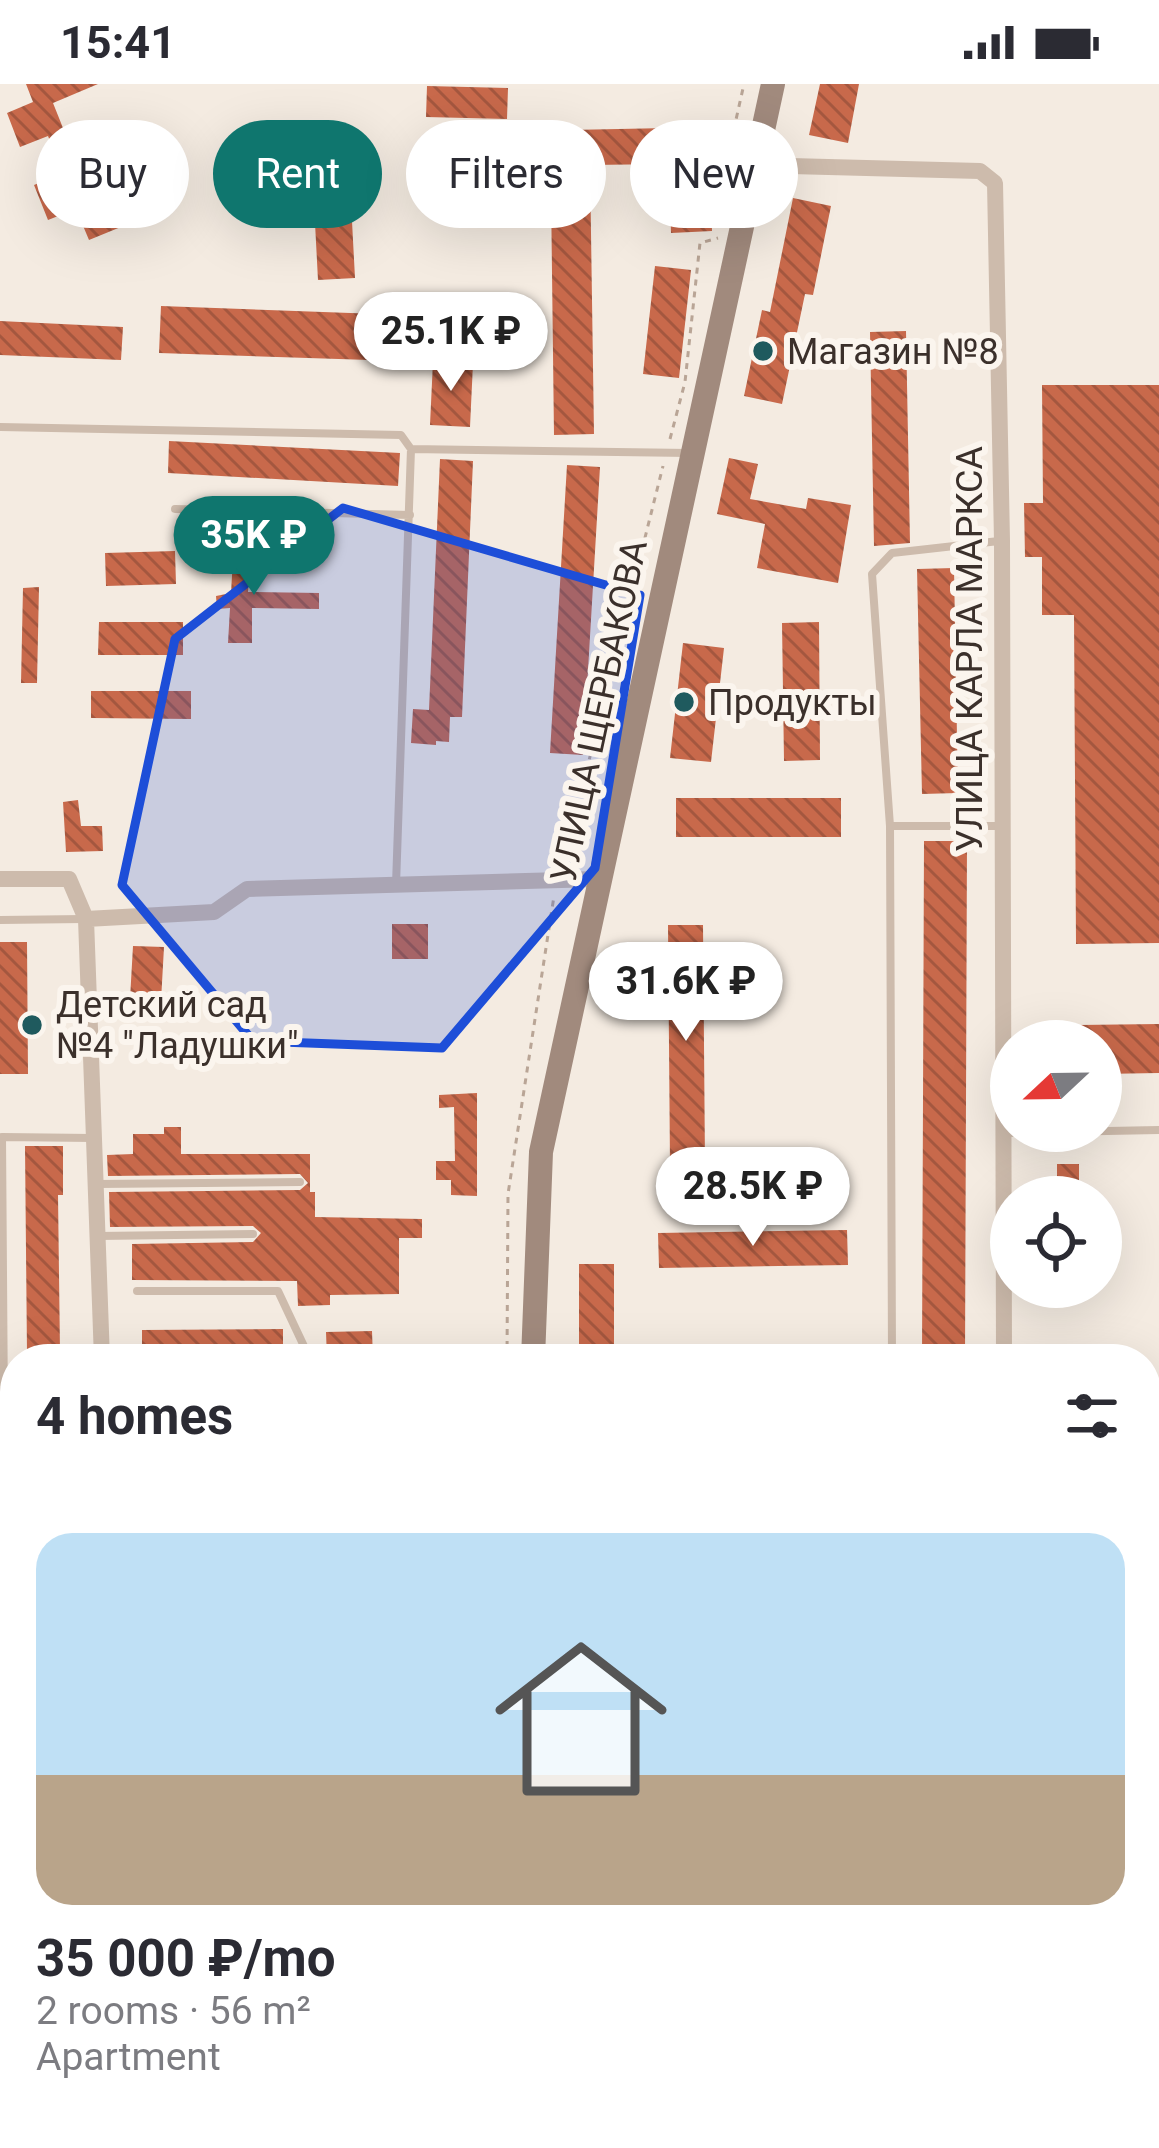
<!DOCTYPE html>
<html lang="en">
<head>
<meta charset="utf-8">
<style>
  :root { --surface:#fff; --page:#f7f7f7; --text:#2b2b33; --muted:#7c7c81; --accent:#0f766e }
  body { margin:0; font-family:Roboto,sans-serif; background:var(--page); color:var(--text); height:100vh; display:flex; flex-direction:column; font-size:45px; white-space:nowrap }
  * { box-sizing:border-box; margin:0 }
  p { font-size:39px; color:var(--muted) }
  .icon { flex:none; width:66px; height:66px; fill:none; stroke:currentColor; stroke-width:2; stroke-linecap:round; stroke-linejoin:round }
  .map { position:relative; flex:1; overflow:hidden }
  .details { position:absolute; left:0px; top:1260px; width:1161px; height:804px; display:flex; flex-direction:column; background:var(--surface); border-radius:48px 48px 0 0; box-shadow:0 12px 48px #0002 }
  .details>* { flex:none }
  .top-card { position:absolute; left:36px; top:36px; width:1089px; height:108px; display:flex; gap:24px }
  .needle { width:78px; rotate:248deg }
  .buttons { position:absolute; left:990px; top:936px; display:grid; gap:24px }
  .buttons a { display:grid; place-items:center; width:132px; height:132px; border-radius:50%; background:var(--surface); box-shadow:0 12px 48px #0002; font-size:60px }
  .price { position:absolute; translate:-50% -102px; padding:0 27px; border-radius:42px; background:#fff; color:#222; font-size:39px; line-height:78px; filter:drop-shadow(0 3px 6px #0008) }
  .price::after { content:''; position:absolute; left:50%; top:72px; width:36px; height:27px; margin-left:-18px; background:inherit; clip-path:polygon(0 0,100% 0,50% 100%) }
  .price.selected { background:var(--accent); color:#fff }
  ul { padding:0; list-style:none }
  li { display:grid; align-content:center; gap:24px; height:636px; padding:0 36px }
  li span { display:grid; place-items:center; height:372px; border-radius:36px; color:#555 }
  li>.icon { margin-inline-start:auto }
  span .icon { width:216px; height:216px; fill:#fffc; stroke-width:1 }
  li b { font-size:51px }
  h2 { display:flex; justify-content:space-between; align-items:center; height:144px; padding:0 36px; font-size:51px }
  .chip { padding:0 42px; border-radius:54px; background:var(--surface); box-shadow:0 12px 48px #0002; font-size:42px; line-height:108px }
  .chip.selected { background:var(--accent); color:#fff }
  .status { display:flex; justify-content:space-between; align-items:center; height:84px; padding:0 60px; background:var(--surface); direction:ltr }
  .status svg { height:33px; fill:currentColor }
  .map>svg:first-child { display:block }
  .building { fill:url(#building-back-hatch) }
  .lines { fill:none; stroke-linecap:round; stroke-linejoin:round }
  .path { stroke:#b9a596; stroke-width:3; stroke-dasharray:6 6; stroke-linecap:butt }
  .lane { stroke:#cdbbac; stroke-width:8 }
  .street { stroke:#cdbbac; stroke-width:16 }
  .secondary { stroke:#a18a7d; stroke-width:24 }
  .marked { fill:#1d4ed8; fill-opacity:0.2; stroke:#1d4ed8; stroke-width:9; stroke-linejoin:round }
  .poi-dot { fill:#1f5a5e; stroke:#fbf5ee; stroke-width:4.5 }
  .labels { text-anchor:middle; stroke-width:12; stroke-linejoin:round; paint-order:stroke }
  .poi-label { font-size:36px; fill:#3b302b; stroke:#fbf5ee; text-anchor:start }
  .street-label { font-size:36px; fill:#3b302b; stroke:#fbf5ee }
</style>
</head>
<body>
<div class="status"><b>15:41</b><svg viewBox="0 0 49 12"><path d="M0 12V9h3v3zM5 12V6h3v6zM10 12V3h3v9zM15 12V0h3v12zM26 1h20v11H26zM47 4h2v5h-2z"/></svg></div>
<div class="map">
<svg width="1159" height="2064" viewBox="0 0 1159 2064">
  <defs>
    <pattern id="building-back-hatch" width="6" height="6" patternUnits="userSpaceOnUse" patternTransform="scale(3)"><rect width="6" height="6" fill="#c8694b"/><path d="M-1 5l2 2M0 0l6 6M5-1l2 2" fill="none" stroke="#a4573f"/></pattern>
  </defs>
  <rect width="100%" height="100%" fill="#f4ebe1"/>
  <path class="building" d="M26 0H98L53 19 65 49 92 38 106 73 81 84 92 111 118 101 133 138 89 156 76 125 48 136 34 101 63 89 48 52 20 63 7 29 33 18Z
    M820 0H859L848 59 809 51Z
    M427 2 508 4 507 35 426 33Z
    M668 44 669 80 590 81 594 350 554 351 551 107 569 106V46Z
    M348 61 355 194 318 196 311 63Z
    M710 82 712 147 671 149 669 84Z
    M793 114 831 122 813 211 805 210 782 320 744 312 762 226 770 228Z
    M655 182 691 186 679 294 643 290Z
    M161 222 433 232 431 278 159 269Z
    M0 237 123 243 121 276 0 271Z
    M906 247 910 459 874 462 870 248Z
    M433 277 473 279 470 343 430 341Z
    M1042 301H1159V859L1076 860 1074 531H1042V473H1025L1024 419H1043Z
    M169 357 400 369 398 402 168 389Z
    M729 374 758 380 750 415 806 425 808 414 851 421 838 499 757 484 765 440 717 430Z
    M440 375 473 377 462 633H450L449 658 436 657V661L411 659 413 625 429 626Z
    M567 381 600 383 583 671 550 669Z
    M234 457 251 458 248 508 319 509V525L252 524V559H228L230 524 217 525 216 512 231 509Z
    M175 467 176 500 106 502 105 469Z
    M954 484 958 709 922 710 917 485Z
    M39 503 37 599H21L23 504Z
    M99 538H183V571H98Z
    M819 538 820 676 784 677 782 539Z
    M683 559 724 564 711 678 670 674Z
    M91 607H191V635L91 634Z
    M676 714H841V753H676Z
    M78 716 81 742H102L103 767 66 768 63 718Z
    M924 757H967L965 1275H922Z
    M392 840H428V875H392Z
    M668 841H703L705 1080H670Z
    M0 858H27L28 990H0Z
    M133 862 164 863 161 917 130 915Z
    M1159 940V989L1101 990V957H1078V941Z
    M477 1009V1112L451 1111V1096H436V1077H455L454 1023 439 1024V1011Z
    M164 1043H181V1070H310V1108H315V1133L422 1135V1154H399V1210L330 1211V1221L298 1222 297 1197 132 1196V1160L253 1158 261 1149 253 1142 110 1143 109 1108 300 1106 308 1099 300 1090 108 1092 107 1071 133 1070V1050H164Z
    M25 1062H63V1111H58L60 1268 27 1269Z
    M1057 1080H1079V1113H1057Z
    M847 1146 848 1181 659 1184 658 1149Z
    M579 1180H614V1275H579Z
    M283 1245V1275H142V1246Z
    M372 1247 373 1275H327L326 1248Z
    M1146 1352H1159V1425H1146Z
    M0 1809H13L15 1995 0 1996Z"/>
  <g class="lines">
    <path class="path" d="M739 58 735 40 744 0
      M670 355 685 298 700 159 718 154
      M563 780 663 382
      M507 1275 508 1110 554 812
      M88 2049V2064
      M986 2049V2064
      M502 2064V2049"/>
    <path class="lane" d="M0 343 401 351 411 365 689 369
      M175 425 410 431
      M890 742H1003
      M396 801 411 365
      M0 836 84 835
      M1006 1049 1159 1046
      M98 1100 300 1098
      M98 1152 253 1150
      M137 1207H278L310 1275
      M892 1275 890 742 872 490 892 469 999 457
      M15 1327H4L2 1053 92 1054
      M1146 1680 1159 1676
      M1146 1820H1159
      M203 2064 204 2049"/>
    <path class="street" d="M756 81 980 87 995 99 1002 457 1004 1275
      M0 795H69L86 835 214 828 247 805 597 795
      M86 835 102 1275
      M107 2049 108 2064
      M1011 2049V2064"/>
    <path class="secondary" d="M533 1275 541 1068 773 0
      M1146 1557H1159
      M0 1567H15
      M528 2064 529 2049"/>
  </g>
  <path class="marked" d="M343 424 640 511 595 784 442 964 253 957 122 801 175 555Z"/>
  <g class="poi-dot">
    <circle cx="763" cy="267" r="12"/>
    <circle cx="684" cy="618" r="12"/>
    <circle cx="32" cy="941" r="12"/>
  </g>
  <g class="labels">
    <g class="poi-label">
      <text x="787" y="280">Магазин №8</text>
      <text x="708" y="631">Продукты</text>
      <text x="56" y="933">Детский сад<tspan x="56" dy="41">№4 "Ладушки"</tspan></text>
    </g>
    <g class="street-label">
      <text transform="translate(969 565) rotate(-90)" y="13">УЛИЦА КАРЛА МАРКСА</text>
      <text transform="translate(598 627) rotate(-78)" y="13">УЛИЦА ЩЕРБАКОВА</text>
    </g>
  </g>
</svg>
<div class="buttons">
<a><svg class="needle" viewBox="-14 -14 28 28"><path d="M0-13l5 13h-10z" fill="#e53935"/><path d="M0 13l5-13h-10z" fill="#7c7c81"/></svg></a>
<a><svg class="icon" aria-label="locate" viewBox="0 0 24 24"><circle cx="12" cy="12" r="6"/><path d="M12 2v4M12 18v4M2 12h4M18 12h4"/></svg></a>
</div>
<b class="price" style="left:451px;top:310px">25.1K ₽</b>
<b class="price selected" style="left:254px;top:514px">35K ₽</b>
<b class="price" style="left:686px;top:960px">31.6K ₽</b>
<b class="price" style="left:753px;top:1165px">28.5K ₽</b>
<div class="top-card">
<a class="chip">Buy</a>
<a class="chip selected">Rent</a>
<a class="chip">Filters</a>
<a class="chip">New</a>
</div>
<section class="details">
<h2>4 homes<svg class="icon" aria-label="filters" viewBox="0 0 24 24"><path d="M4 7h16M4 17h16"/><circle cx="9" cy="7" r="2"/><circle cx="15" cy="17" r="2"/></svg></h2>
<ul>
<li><span style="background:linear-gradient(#bfe0f5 65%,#b9a48a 0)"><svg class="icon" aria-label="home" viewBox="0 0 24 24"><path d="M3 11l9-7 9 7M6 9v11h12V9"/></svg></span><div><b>35 000 ₽/mo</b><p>2 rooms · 56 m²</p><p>Apartment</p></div></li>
</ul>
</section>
</div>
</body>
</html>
